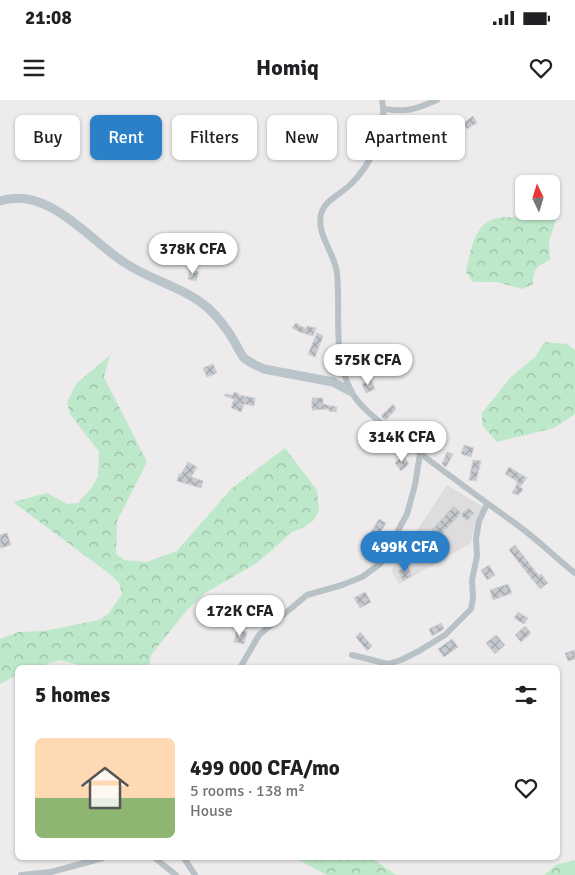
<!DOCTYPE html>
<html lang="en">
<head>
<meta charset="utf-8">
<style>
  :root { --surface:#fff; --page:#f2f2f2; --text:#202124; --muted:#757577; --line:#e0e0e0; --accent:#2c80c7 }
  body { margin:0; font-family:Signika,sans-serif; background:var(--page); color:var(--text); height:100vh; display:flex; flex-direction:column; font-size:19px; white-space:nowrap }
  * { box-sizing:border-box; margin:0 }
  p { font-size:16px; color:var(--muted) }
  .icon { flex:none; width:28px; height:28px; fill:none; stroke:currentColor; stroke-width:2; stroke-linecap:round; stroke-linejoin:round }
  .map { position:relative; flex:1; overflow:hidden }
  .sheet { position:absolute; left:15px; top:565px; width:545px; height:195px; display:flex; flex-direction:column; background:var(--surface); border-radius:8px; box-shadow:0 1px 4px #0004 }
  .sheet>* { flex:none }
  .hud { position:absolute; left:15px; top:15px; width:545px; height:45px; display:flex; gap:10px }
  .needle { width:32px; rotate:356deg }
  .buttons { position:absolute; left:515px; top:75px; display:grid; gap:10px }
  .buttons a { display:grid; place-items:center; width:45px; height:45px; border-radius:8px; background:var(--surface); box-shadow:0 1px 4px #0004; font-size:25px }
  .price { position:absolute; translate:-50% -42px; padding:0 11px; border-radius:18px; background:#fff; color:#222; font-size:16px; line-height:32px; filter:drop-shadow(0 1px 2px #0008) }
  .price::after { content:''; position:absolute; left:50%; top:30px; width:15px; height:11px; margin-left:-8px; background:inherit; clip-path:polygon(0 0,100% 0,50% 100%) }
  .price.on { background:var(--accent); color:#fff }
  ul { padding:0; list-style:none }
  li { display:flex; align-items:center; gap:15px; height:125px; padding:0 20px }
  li+li { border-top:1px solid var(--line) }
  li span { display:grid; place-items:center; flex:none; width:140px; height:100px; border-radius:8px; color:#555 }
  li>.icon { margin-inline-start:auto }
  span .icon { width:60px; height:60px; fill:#fffc; stroke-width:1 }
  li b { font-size:21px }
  h2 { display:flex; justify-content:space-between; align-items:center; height:60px; padding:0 20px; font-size:21px }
  .pill { padding:0 18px; border-radius:8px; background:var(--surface); box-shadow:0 1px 4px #0004; font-size:18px; line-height:45px }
  .pill.on { background:var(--accent); color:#fff }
  .status { display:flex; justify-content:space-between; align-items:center; height:35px; padding:0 25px; background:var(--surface); direction:ltr }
  .status svg { height:14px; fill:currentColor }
  header { display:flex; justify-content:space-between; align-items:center; height:65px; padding:0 20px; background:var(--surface); font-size:22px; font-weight:700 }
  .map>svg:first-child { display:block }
  .education { fill:#dfdcdd }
  .forest { fill:url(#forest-crowns) }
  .building { fill:url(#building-cross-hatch); stroke:#d0d2d6 }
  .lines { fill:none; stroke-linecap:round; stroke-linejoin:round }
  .street { stroke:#b8c1c6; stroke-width:6 }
  .secondary { stroke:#b9c4cb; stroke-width:9 }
</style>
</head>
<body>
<div class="status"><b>21:08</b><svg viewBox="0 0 49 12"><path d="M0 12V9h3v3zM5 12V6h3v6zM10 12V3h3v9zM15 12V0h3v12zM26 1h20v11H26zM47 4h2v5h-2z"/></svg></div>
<header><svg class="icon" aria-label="menu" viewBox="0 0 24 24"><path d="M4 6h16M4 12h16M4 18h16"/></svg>Homiq<svg class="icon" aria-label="heart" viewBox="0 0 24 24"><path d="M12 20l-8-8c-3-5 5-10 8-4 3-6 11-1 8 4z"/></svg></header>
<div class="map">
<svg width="575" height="775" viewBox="0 0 575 775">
  <defs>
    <pattern id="forest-crowns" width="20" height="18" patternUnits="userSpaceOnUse" patternTransform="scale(1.25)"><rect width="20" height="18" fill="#bde8c9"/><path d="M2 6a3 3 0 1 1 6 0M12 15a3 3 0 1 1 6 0" fill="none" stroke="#9bbea6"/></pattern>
    <pattern id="building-cross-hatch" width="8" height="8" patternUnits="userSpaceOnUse" patternTransform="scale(1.25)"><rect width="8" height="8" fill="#c6c9ce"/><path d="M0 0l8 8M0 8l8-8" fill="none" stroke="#a3a6aa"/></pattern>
  </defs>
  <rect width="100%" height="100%" fill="#eeebec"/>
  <path class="education" d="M447 385 483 407 476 420 471 443 399 484 391 470Z"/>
  <path class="forest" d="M525 111H552L556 120 549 141 550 160C536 166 533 169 533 184L523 189 497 182H473L466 172C469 157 474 126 491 120 499 116 513 118 523 117Z
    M544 242 567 244 575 250V314L554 328 497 342 482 325V313L510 278 536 256Z
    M110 255 104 277 147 362 117 421 116 454 124 460 146 462 177 451 231 389 285 348 317 390 319 411 314 420 303 428 292 432 257 463 205 493 187 510 151 555 149 567H86L59 560 39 567 18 568 17 575 0 584V539L19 532 44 531 99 520 109 513 122 494 119 483 111 475 13 402 47 393 67 404 78 403 92 387 98 377 99 352 70 314 67 303 76 284Z
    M295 758H361L376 761 396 775H327Z
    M575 760V775H544L558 764Z"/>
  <path class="building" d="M473 16 477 23 467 29 463 23Z
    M190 170 199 172 196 181 188 179Z
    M296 223 306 229 307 226 316 228 313 236 300 232 292 228Z
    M317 233 323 236 315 257 308 254Z
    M213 264 217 273 207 277 203 268Z
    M368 264 373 276 367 280 361 267Z
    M371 280 375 289 366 293 362 284Z
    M234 292 239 294 238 295 255 298 254 306 244 304 241 312 231 308 234 299 225 296V294L233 295Z
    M312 298H323V304L337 307 336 312 329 311V309L312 310Z
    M393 304 396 309 386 320 384 319 381 316Z
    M464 345 474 348 471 357 461 354Z
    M447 352 453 354 446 367 442 364Z
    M403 356 409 364 401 371 395 363Z
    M473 360 481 361 476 381 469 380Z
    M188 362 197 367 191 377 203 381 201 388 177 381 179 374H181Z
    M509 367 527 378 520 387 523 389 519 395 512 393 518 382 505 374Z
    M454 406 461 413 417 461 409 454Z
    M468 408 474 413 467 421 461 415Z
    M379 419 386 423 378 436 371 432Z
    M7 433 11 445 0 448V435Z
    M515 445 539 476 541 474 548 483 540 489 509 450Z
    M489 465 495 475 487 480 481 470Z
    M408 466 412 476 403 481 398 471Z
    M508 484 512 493 493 500 490 490Z
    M365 492 371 502 360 508 354 498Z
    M518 512 528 518 524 524 514 518Z
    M441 523 444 529 432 536 429 529Z
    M525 526 531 533 521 542 515 535Z
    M237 529 247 532 244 544 234 542Z
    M360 532 372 546 367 551 356 537Z
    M496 535 505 545 495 554 486 543Z
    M452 539 458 547 444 557 438 549Z
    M575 550V559L568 561 565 553Z"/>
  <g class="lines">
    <path class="street" d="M382 0C388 30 371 65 350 85 341 94 327 99 322 111 314 132 335 153 337 173 341 212 332 251 350 289 358 307 383 324 398 336 438 368 479 397 520 427 539 441 556 458 575 473
      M384 9C410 12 413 10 437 0
      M352 555 388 564 401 560 419 551 445 535 471 509 473 498 472 480 477 456 476 439 479 421 487 404
      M240 568 259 535 307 495 342 485 362 477 380 464 407 414 415 385 420 354
      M155 758 176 775
      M184 758 195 775
      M21 775 51 772 103 758"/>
    <path class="secondary" d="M0 101C48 85 89 140 125 163 152 181 184 187 208 208 219 218 227 229 234 241 237 246 240 253 244 258 250 263 257 266 264 269L333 282 350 291"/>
  </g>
</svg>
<div class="buttons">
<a><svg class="needle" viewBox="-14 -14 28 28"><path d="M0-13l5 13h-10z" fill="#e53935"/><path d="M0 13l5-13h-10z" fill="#757577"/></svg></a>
</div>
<b class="price" style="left:193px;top:175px">378K CFA</b>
<b class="price" style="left:368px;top:286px">575K CFA</b>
<b class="price" style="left:402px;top:363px">314K CFA</b>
<b class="price on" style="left:405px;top:473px">499K CFA</b>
<b class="price" style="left:240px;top:537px">172K CFA</b>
<div class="hud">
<a class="pill">Buy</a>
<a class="pill on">Rent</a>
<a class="pill">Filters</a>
<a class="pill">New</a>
<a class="pill">Apartment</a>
</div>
<section class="sheet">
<h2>5 homes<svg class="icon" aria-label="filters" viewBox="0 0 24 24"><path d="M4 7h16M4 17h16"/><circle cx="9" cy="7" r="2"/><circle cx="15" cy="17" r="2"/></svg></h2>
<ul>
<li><span style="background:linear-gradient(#ffd9b3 60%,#8fb573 0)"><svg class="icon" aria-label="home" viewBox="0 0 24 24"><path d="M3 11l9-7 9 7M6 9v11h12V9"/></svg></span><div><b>499 000 CFA/mo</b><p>5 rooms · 138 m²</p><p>House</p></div><svg class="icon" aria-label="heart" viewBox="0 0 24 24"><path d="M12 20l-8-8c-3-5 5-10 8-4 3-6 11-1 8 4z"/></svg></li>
</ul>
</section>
</div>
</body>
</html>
